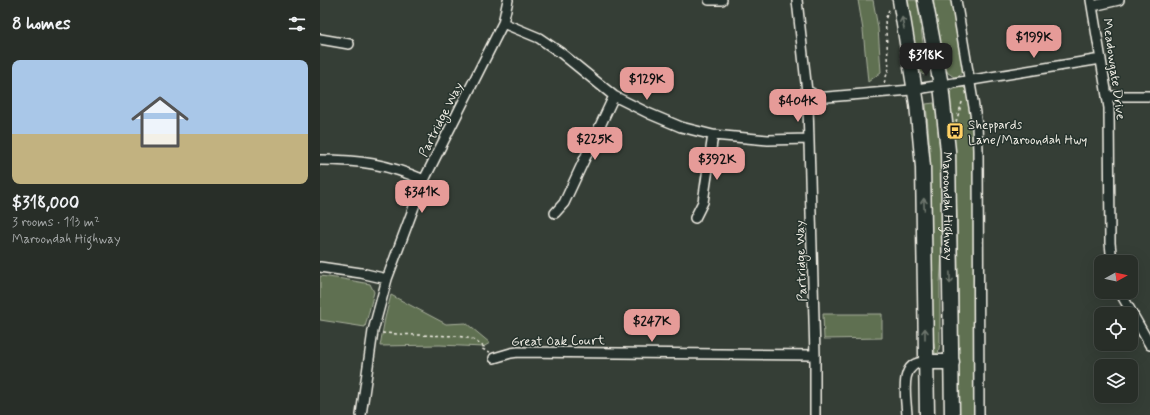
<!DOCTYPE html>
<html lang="en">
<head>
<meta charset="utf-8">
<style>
  :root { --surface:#282e28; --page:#303630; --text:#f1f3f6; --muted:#a5a8a8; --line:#444a45; --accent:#e69b98 }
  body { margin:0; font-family:Mynerve,sans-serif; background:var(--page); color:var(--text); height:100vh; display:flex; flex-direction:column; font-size:15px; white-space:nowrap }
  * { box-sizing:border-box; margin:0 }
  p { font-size:13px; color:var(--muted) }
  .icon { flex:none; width:22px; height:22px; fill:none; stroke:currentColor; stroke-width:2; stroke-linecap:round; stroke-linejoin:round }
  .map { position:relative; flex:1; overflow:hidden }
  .side { display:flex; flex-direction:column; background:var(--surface); width:320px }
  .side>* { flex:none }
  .needle { width:26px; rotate:82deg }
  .controls { position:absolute; left:774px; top:255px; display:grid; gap:8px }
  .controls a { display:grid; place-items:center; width:44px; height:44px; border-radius:8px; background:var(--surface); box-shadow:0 4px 16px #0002,0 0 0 1px var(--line); font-size:20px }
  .price { position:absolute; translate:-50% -34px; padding:0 9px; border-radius:8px; background:var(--accent); color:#111; font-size:13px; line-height:26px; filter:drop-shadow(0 1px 2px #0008) }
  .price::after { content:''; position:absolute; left:50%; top:24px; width:12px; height:9px; margin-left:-6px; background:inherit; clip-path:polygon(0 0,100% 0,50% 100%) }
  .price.active { background:#222; color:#fff }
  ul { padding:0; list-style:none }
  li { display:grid; align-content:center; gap:8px; height:212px; padding:0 12px }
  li+li { border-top:1px solid var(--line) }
  li span { display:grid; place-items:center; height:124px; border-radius:8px; color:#555 }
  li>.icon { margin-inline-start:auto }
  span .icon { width:72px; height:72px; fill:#fffc; stroke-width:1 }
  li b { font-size:17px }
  h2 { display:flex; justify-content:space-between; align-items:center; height:48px; padding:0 12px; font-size:17px }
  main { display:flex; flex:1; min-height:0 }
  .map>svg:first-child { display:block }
  .green { fill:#5e6f51; stroke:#a9b09c }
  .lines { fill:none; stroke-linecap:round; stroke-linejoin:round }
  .minor-casing { stroke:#f4f1e8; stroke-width:12 }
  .highway-casing { stroke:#f4f1e8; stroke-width:17 }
  .path { stroke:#f4f1e8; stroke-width:1.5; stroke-dasharray:3 3; stroke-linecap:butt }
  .minor { stroke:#26332d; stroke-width:9 }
  .highway { stroke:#26332d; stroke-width:14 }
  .oneway { stroke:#6e766e }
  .labels { text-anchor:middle; stroke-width:3; stroke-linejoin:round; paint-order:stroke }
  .street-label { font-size:13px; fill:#f4f1e8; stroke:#26332d }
  .poi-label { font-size:13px; fill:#f4f1e8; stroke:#26332d; text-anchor:start }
</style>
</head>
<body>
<main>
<section class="side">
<h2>8 homes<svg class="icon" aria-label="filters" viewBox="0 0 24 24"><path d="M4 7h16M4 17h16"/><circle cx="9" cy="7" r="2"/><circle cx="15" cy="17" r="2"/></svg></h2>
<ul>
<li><span style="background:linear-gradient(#a9c7e8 60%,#c2b280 0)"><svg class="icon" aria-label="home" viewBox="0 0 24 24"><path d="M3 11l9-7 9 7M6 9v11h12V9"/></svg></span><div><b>$318,000</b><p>3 rooms · 113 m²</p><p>Maroondah Highway</p></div></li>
</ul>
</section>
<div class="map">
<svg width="830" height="415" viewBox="0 0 830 415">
  <rect width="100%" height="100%" fill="#353e36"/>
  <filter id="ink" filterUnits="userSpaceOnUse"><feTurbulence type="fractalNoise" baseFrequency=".025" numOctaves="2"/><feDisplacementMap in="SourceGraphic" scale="8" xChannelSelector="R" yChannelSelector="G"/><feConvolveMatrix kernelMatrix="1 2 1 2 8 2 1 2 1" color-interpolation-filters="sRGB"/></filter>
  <g filter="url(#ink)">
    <path class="green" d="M538 0H553L558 28 561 72 548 82 543 30Z
      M584 0H597L606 64 605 74 603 75C592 63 587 18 584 0Z
      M612 0H633L643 66 642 72 639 76 634 77 628 73 625 67Z
      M638 87H643L648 92 654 134 655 415H639C637 309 641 202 629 97L631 91Z
      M614 103 619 126 621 147 623 237 620 284V343L618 354 615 353 611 320 610 150 606 104Z
      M0 276 23 279 50 284 54 292 45 327 0 320Z
      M71 295 126 324 146 323 170 343 163 347 120 345 60 346 65 318Z
      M503 314H562V338L504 339Z"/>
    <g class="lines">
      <defs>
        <path id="minor" d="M389 0H402
          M477 0 487 92
          M636 0 657 125 658 150 659 415
          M771 0 789 108 790 243 792 262
          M773 6 799 0
          M183 23 219 38 241 53 294 96 330 114 361 127 393 135 448 140 488 139
          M0 39 29 44
          M481 99a7 7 0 1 1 14 0a7 7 0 1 1-14 0Z
          M787 97 794 96H830
          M495 98 591 90 781 59
          M488 106 495 355V415
          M0 160C40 160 67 164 104 180
          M235 213 244 203 294 96
          M375 218 383 202 393 135
          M0 267 41 273 67 279
          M800 292 830 345
          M174 358 191 353 198 352 495 355
          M41 415 53 331 67 279 104 180 183 23 188 0
          M587 415C586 396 578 362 605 362"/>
        <g id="highway">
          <path d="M580 0 597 104 603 167 607 415"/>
          <path id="s1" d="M605 0 621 85 628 151 632 415"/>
          <path d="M605 362H632"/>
        </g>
      </defs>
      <use href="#minor" class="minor-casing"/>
      <use href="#highway" class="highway-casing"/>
      <path class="path" d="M564 83 569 68 565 20 570 7
        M636 122 643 99
        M62 333 96 335 138 336 152 339 164 347 162 349 170 352"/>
      <use href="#minor" class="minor"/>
      <use href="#highway" class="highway"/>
    </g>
    <defs><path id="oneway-shaft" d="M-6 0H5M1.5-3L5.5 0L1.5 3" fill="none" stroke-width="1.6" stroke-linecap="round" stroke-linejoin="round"/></defs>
    <g class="oneway">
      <use href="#oneway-shaft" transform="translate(583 23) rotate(-100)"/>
      <use href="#oneway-shaft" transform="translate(604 204) rotate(-92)"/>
      <use href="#oneway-shaft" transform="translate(630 278) rotate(89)"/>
      <use href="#oneway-shaft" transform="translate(605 334) rotate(-90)"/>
    </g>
  </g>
  <defs>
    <symbol id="bus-square" viewBox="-11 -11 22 22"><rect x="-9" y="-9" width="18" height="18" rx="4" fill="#ffd166" stroke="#26332d"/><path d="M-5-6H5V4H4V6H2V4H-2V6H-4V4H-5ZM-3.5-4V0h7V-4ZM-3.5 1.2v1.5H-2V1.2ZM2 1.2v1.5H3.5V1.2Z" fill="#111"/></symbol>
  </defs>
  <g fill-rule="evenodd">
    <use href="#bus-square" x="625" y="121" width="20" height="20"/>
  </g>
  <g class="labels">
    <g class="street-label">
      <text transform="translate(795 69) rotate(82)" y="5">Meadowgate Drive</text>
      <text transform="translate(120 119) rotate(-63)" y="5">Partridge Way</text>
      <text dy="5" stroke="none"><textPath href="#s1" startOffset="208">Maroondah Highway</textPath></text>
      <text transform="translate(480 261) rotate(-92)" y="5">Partridge Way</text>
      <text transform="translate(238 340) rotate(-1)" y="5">Great Oak Court</text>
    </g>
    <g class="poi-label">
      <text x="648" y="129">Sheppards<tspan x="648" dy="15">Lane/Maroondah Hwy</tspan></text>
    </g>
  </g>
</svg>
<div class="controls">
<a><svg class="needle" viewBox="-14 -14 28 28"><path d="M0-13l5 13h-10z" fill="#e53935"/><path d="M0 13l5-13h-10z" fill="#a5a8a8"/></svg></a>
<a><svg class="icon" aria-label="locate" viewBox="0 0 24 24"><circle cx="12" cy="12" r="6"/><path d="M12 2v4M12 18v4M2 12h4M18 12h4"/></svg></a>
<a><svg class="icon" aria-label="layers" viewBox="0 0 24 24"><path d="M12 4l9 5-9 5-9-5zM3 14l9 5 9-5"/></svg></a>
</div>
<b class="price" style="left:714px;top:59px">$199K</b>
<b class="price active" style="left:606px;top:77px">$318K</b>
<b class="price" style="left:327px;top:101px">$129K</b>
<b class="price" style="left:478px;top:123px">$404K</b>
<b class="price" style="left:275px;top:161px">$225K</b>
<b class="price" style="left:397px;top:181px">$392K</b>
<b class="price" style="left:102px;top:214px">$341K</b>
<b class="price" style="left:332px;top:343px">$247K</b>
</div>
</main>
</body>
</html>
